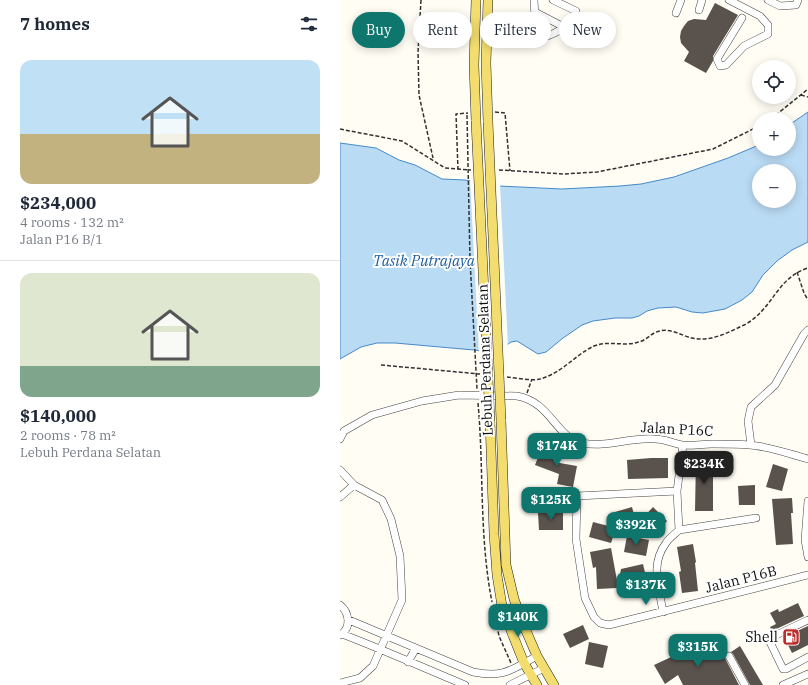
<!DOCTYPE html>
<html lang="en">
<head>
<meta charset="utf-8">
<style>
  :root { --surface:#fff; --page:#f6f6f7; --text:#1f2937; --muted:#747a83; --line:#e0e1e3; --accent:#0f766e }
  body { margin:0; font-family:"IBM Plex Serif",serif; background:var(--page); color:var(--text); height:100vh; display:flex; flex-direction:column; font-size:15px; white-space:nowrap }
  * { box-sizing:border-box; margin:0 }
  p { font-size:13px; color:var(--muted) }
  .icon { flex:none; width:22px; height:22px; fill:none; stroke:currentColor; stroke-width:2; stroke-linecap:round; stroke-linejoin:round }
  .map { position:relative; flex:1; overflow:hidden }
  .sheet { display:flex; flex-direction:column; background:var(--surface); width:340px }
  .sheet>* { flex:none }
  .guide { position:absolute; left:12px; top:12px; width:380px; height:36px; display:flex; gap:8px }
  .buttons { position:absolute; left:412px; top:60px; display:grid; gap:8px }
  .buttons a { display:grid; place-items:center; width:44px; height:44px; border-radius:50%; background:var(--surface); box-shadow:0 2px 10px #0003; font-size:20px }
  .price { position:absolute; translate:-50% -34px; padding:0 9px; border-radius:8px; background:var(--accent); color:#fff; font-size:13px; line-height:26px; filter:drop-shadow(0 1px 2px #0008) }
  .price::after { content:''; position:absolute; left:50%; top:24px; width:12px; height:9px; margin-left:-6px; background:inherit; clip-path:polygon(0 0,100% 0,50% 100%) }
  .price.selected { background:#222; color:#fff }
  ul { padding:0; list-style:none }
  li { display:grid; align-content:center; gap:8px; height:212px; padding:0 20px }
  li+li { border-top:1px solid var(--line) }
  li span { display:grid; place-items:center; height:124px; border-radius:12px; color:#555 }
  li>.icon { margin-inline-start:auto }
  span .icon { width:72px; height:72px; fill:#fffc; stroke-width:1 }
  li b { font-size:17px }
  h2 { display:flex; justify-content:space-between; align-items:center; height:48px; padding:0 20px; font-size:17px }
  .chip { padding:0 14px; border-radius:18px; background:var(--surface); box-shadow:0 2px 10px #0003; font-size:14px; line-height:36px }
  .chip.selected { background:var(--accent); color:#fff }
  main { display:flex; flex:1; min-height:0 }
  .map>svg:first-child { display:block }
  .water { fill:#badbf4; stroke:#448ac9; fill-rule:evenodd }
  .pier { fill:#fffdf4 }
  .building { fill:#59524d }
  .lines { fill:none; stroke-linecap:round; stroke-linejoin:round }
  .minor-casing { stroke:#434343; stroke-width:8 }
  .major-casing { stroke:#212121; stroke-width:10 }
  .path { stroke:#323232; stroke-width:1.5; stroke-dasharray:4 2; stroke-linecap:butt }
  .minor { stroke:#fff; stroke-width:7 }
  .major { stroke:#f3dd6f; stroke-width:9 }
  .major-bridge-casing { stroke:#212121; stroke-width:10; stroke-linecap:butt }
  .major-bridge { stroke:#f3dd6f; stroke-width:9 }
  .labels { text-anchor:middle; stroke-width:4; stroke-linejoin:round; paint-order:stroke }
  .street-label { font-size:14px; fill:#101010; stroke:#fff }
  .poi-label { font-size:14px; fill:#101010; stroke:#fff; text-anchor:end }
  .water-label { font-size:15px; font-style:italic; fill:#1c5da0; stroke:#fff }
</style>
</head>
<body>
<main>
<section class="sheet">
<h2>7 homes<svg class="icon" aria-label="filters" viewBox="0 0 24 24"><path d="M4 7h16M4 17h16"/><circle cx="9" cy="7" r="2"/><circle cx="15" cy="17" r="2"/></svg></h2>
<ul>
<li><span style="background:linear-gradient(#bfe0f5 60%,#c2b280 0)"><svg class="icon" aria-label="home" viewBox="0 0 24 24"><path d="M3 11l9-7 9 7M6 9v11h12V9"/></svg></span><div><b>$234,000</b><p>4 rooms · 132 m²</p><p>Jalan P16 B/1</p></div></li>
<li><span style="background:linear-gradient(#dfe7d0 75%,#7fa58c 0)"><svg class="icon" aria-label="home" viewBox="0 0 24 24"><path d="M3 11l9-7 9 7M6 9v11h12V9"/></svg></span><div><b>$140,000</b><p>2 rooms · 78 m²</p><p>Lebuh Perdana Selatan</p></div></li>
</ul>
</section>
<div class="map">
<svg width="468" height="685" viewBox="0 0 468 685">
  <rect width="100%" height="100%" fill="#fffdf4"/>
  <path class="water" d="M468 112V242L452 250 437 261 423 275 412 292 402 300 385 309 363 313 352 312 336 307 318 308 307 311 299 316 292 318H275L253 321 242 325 223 338 206 352 198 354 177 341 171 342 156 353 134 350 55 343H37L21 347 0 359V143L36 148 59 160 75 165 102 179 125 180 159 186 222 189 280 186 301 184 334 177 388 158 419 145V149H449V125ZM419 171H449V201H419Z"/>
  <path class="pier" d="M130 179 160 184 168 347 156 355 139 352Z"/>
  <path class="building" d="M375 3 398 15 373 56V61L366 73 344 61 349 52 341 43 340 37 341 31 344 26 348 21 354 19 366 20Z
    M203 445 218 451 214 462 237 466 233 487 217 484 219 474 195 465Z
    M311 458H328V478L288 479 287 460Z
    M356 459H373V511H355Z
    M433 464 448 469 442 491 426 487Z
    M415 485V505H399L398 486Z
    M452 498 453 513H451L453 544 436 545 432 499Z
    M292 507 297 526 270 533 274 534 271 543 249 537 253 522 280 529 275 512Z
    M313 507 327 521 316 533 302 519Z
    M198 513H223V530H199Z
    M287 536 309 540 306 556 284 552Z
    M353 544 356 562 355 563 358 591 342 593 339 572 341 571 337 547Z
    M271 548 278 586 281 569 303 564 307 581 277 588 257 589 256 567 253 568 250 552Z
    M458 603 464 616 432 631 430 627 436 624 430 613 438 609 439 612Z
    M243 625 249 639 230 648 223 634Z
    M468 626V645L452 653 444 637Z
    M249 642 268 646 263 668 245 664Z
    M400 646 423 685H410L393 654 391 652Z
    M371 648 381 649 386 652 384 656 385 658 399 685H343L338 675 325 684 314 665 344 651Z"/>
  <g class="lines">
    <defs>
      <path id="minor" d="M194 0 196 34 198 38H201C216 34 230 26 236 11L213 0
        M389 0 420 16 428 25V34L404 46 386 65 380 66 377 59 402 18
        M428 0 440 6 456 5 458 0
        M359 10 362 0
        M195 12 224 27
        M336 13 341 0
        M0 439 4 431 32 415 82 401 119 395 177 396C211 402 216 438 242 443 267 448 290 437 315 439 324 439 333 443 342 445 351 446 362 444 372 444 384 444 397 444 409 445 428 446 449 454 468 459
        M411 445 408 421 411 407 435 385 464 334 468 330
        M0 470 14 485 42 500 51 519 60 556 62 600 33 666 20 678 0 683
        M195 495 237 496 337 491
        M237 496 236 539 245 598 254 617 260 623 269 625 468 575
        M0 497 14 485
        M468 501 465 540 468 557
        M339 530 416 518
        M0 605C9 612 12 628 0 635
        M323 612C319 587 310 564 326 543 329 538 335 534 339 530L337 491 343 445
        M9 620 133 672C164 678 171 670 197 656
        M468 620 430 638 429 640 443 669H446L468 657
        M2 634C44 650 84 668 125 685
        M389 656 405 685
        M68 662 76 648
        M170 685 204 668
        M443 685 468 674"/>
      <path id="major" d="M136 0 134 65 136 121
        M148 122 146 63 148 0
        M161 420 166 565 174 599 184 626 197 656 214 685
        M150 421 154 534 157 575 162 606 172 633 184 663 197 685"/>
    </defs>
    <use href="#minor" class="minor-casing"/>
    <use href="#major" class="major-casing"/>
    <path class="path" d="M81 0 78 52 79 95 93 158
      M461 95 468 97
      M155 112 165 113 170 171
      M127 115 130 260 137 389
      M431 119 468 89
      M0 129 62 141 105 168 131 170
      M118 170 116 114 128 113
      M159 170 224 174 257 172 373 149 419 126
      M457 272 464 293 468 300
      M41 365 140 374
      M167 377C176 378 192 381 200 379 222 373 235 355 254 346 269 340 284 347 299 342 307 340 312 332 320 331 331 328 342 336 352 338 371 342 387 333 404 325 433 310 436 278 468 268
      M187 393 192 379
      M138 403C144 469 139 536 152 602
      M153 608 159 636 171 663"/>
    <use href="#minor" class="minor"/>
    <use href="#major" class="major"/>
    <defs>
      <path id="major-bridge" d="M136 121 150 421
        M148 122 161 420"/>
    </defs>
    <use href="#major-bridge" class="major-bridge-casing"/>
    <use href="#major-bridge" class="major-bridge"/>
  </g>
  <defs>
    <symbol id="fuel-square" viewBox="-11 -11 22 22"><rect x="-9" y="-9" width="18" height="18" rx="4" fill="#bd2f2c" stroke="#fff"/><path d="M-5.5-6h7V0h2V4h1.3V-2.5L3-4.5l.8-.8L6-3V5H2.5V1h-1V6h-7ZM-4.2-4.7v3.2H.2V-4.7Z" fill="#fff"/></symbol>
  </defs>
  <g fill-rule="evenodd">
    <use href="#fuel-square" x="441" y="627" width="20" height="20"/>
  </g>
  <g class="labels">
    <g class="street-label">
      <text transform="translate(145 360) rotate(-92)" y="5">Lebuh Perdana Selatan</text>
      <text transform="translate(337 429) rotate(3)" y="5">Jalan P16C</text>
      <text transform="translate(401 579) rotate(-14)" y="5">Jalan P16B</text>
    </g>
    <g class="poi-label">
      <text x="438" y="642">Shell</text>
    </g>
    <g class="water-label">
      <text x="84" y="266">Tasik Putrajaya</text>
    </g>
  </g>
</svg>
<div class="buttons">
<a><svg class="icon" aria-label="locate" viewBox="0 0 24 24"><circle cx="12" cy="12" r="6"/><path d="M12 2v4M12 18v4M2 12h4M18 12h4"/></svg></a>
<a>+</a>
<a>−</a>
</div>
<b class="price" style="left:217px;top:467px">$174K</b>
<b class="price selected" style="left:364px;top:485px">$234K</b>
<b class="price" style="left:211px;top:521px">$125K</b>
<b class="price" style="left:296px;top:546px">$392K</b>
<b class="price" style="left:306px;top:606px">$137K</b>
<b class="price" style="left:178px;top:638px">$140K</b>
<b class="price" style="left:358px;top:668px">$315K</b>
<div class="guide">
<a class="chip selected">Buy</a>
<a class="chip">Rent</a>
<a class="chip">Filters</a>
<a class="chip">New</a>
</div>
</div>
</main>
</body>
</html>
